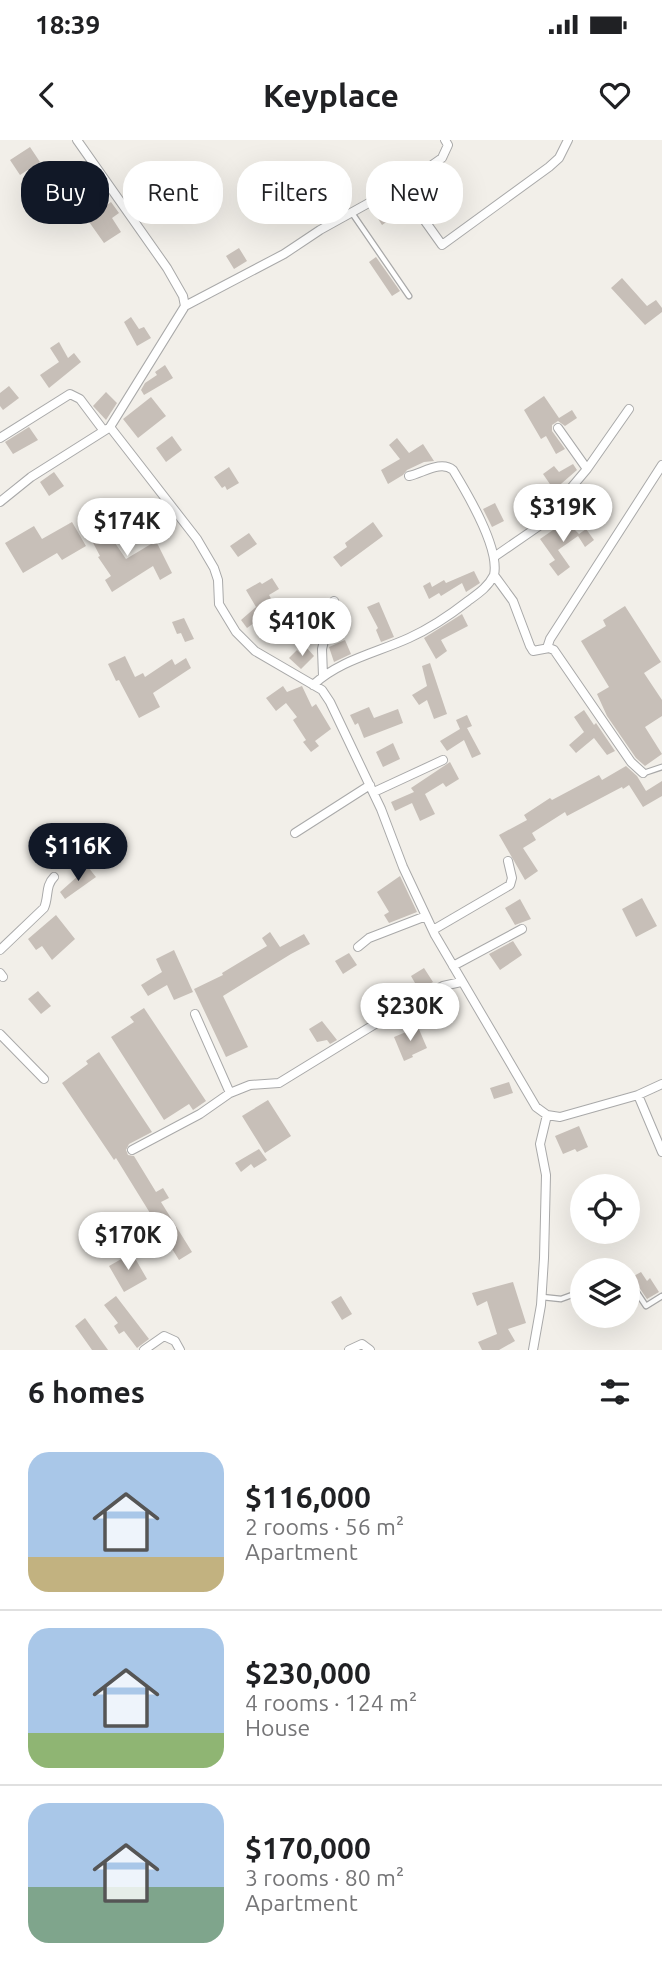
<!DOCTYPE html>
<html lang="en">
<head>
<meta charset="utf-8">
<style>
  :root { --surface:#fff; --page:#f6f6f6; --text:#202124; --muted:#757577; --line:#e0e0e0; --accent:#111827 }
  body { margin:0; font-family:Ubuntu,sans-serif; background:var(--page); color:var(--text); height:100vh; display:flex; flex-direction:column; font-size:26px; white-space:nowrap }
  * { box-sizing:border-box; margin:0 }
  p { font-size:23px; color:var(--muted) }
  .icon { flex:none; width:38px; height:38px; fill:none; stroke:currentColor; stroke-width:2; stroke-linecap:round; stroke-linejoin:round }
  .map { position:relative; height:1210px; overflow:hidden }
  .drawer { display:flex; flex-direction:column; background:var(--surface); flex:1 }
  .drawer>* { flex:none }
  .hud { position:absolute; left:21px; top:21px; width:621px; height:63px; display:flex; gap:14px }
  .controls { position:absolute; left:570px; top:1034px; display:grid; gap:14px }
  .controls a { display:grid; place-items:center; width:70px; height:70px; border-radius:50%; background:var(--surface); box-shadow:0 7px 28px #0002; font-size:35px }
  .price { position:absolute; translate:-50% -60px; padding:0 16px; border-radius:24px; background:#fff; color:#222; font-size:23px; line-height:46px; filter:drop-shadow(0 2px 4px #0008) }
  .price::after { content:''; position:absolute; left:50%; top:42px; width:21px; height:16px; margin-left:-10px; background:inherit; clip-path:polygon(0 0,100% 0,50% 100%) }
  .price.active { background:var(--accent); color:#fff }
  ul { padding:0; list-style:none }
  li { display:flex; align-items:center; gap:21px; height:175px; padding:0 28px }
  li+li { border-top:2px solid var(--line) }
  li span { display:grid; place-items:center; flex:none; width:196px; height:140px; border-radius:21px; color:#555 }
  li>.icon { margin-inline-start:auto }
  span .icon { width:84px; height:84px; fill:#fffc; stroke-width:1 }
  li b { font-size:30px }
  h2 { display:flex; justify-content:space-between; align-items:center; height:84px; padding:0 28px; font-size:30px }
  .tag { padding:0 24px; border-radius:28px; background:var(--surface); box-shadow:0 7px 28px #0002; font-size:24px; line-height:63px }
  .tag.active { background:var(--accent); color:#fff }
  .status { display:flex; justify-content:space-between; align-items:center; height:49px; padding:0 35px; background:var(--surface); direction:ltr }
  .status svg { height:19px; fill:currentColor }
  header { display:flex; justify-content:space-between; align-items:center; height:91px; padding:0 28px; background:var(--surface); font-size:32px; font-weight:600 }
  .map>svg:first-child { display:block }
  .building { fill:#c7bfb8 }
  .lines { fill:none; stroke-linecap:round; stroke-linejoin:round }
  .lane-casing { stroke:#a9a9a9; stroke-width:7 }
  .street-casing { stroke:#a9a9a9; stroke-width:10 }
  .lane { stroke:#fff; stroke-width:4.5 }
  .street { stroke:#fff; stroke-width:8 }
</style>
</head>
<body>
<div class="status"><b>18:39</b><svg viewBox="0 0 49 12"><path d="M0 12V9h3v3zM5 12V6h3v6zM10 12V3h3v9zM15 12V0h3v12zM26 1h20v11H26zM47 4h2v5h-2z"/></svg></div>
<header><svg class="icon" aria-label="back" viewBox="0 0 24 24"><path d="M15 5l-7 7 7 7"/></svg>Keyplace<svg class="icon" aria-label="heart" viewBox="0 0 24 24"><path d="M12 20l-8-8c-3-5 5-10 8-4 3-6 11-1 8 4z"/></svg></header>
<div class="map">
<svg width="662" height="1210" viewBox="0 0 662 1210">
  <rect width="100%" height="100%" fill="#f2efe9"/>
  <path class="building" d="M30 7 40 22 20 35 10 20Z
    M398 55 407 68 382 85 373 71Z
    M111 62 119 73 112 78 121 92 104 103 87 79Z
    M239 108 247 121 234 129 226 116Z
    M376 117 400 151 392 156 369 122Z
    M622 138 647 166 656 160 662 168V172L645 185 611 148Z
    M131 177 139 189 144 187 151 198 137 206 124 182Z
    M59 202 68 218 74 213 81 222 49 248 40 235 59 222 50 208Z
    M165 225 173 238 144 255 141 250 145 243 157 235 155 232Z
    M9 246 19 258 3 270 0 266V253Z
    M106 252 117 263 106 280 93 266Z
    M544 256 559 278 572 270 577 278 565 286 558 281 552 285V291L565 309 556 314 546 296 541 299 524 270Z
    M151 257 166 276 138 298 123 279Z
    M29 287 38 300 13 314 5 302Z
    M172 296 182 310 166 322 156 308Z
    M397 298 409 313 423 304 434 321 424 322 407 330 403 335 388 344 381 330 400 319 389 305Z
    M573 324 577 330 554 350 543 334 554 326 559 332Z
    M229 327 239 343 227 350 225 346 222 348 214 337Z
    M54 332 64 346 49 356 40 342Z
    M495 363 504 381 492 387 483 369Z
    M566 381 579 394 586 389 594 400 585 407 578 396 558 410 570 427 558 436 549 424 555 420 540 399Z
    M72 382 86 406 62 420 57 413 23 433 5 403 34 386 42 399Z
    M117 382 126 398 115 403 126 419 156 401 172 433 160 440 153 426 112 452 105 440 111 436 98 417 100 416 90 397Z
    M373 382 383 396 341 427 333 417 347 407 345 403Z
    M249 393 257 404 238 417 230 406Z
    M474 431 480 443 466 452 462 443 441 456 439 453 429 459 423 446 430 442 432 447 444 440 446 443Z
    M272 438 279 449 269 455 276 467 260 477 269 493 262 497 254 483 247 488 241 480 256 467 246 450 260 442 262 444Z
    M311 459 321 472 311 480 313 482 299 492 291 481 308 470 304 464Z
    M379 462 394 497 381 502 376 490 378 488 367 467Z
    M625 466 661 522 644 533 662 560V576L645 587 662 614 645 626 636 618 607 576 597 554 609 547 581 501 606 486 603 480Z
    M462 474 468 486 441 500 447 511 436 519 424 498Z
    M184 478 194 499 185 502 181 493 177 494 172 482Z
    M345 500 351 514 334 522 329 507Z
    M306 507 314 516 301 529 289 518 297 510 300 513Z
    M125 516 135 537 143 533 145 537 172 519 175 525 186 518 191 528 153 553 160 567 139 578 119 540 116 541 108 524Z
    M430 523 447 574 434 579 427 560 419 565 412 555 427 546 422 526Z
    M283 546 287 552 302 546 312 567 316 564 331 589 315 601 319 606 311 612 303 602 306 600 293 580 297 577 286 563 276 571 266 558Z
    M369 567 374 578 398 569 403 583 364 598 358 583 355 585 350 575Z
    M584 570 594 585 596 583 615 611 607 615 594 598 576 613 569 605 584 592 574 577Z
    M467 575 472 586 467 588 481 614 472 618 464 600 447 611 440 601 460 589 456 580Z
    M393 603 400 619 383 627 376 612Z
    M450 622 459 639 446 647 443 643 425 654 435 674 420 681 412 663 395 671 391 662 414 652 411 648Z
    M626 626 637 636 646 651 662 641V656L643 667 629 645 623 649 622 647 567 676 565 672 532 693 536 700 523 708 538 731 525 740 499 695 527 680 524 675 550 658 552 660 599 635 602 640Z
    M88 727 96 737 65 759 60 752Z
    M400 736 417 772 389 783 384 775 389 772 377 752Z
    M642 758 657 786 636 797 622 769Z
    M520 759 531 779 515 785 505 768Z
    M56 775 75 799 52 820 42 806 36 810 28 799Z
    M270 792 280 807 304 794 310 804 291 814 223 856 248 907 226 917 194 849 223 835 222 833 267 806 262 798Z
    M513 801 522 815 500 830 489 814Z
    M174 810 193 852 174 860 167 845 148 856 141 845 162 832 156 819Z
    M349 813 357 825 343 834 335 821Z
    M424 828 433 842 419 850 411 836Z
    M38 851 51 866 41 874 28 859Z
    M144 868 206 961 193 970 189 964 164 980 111 897 134 882 130 877Z
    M322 881 337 900 330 904 327 900 317 902 309 889Z
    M418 887 427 908 412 915 413 917 404 921 394 897Z
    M99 912 152 992 129 1004 126 1010 128 1015 134 1016 156 1052 163 1048 169 1058 161 1062 192 1112 179 1120 116 1018 114 1020 62 943 88 924 86 921Z
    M509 942 513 953 494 959 490 948Z
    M268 960 291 996 265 1013 242 976Z
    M579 986 588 1007 577 1012 575 1009 563 1014 555 996Z
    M259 1009 267 1020 254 1028 251 1024 241 1032 235 1023Z
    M132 1113 147 1139 124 1152 109 1126Z
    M641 1132 647 1141 650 1138 659 1152 647 1159 632 1137Z
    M513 1142 526 1183 508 1189 515 1201 499 1210H482L478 1202 497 1194 487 1161 477 1166 472 1153Z
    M116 1156 149 1199 137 1208 124 1191 119 1194 114 1186 118 1183 104 1165Z
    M341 1156 352 1174 342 1180 331 1162Z
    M85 1178 108 1210H92L75 1186Z"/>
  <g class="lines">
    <defs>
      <path id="lane" d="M352 73 409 156
        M644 633 662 627
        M628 1139 646 1166 662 1156
        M542 1157 561 1159 583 1151"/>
      <path id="street" d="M77 0 167 128 183 156 185 166 110 287 197 399 214 428 218 440 219 464 236 492 255 511 322 550 330 562 381 669 403 727 435 795 536 967 547 975 560 977 638 955 662 944
        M400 46 442 105 549 27 559 18 568 0
        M185 166 284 114 320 90 412 39 442 18 448 5 445 0
        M0 298 70 254 80 259 104 291
        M587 329 629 269
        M409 336C423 333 441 320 453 330 467 353 500 408 494 435L513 461 530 506 533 511 549 508 554 510 631 622 643 633
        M0 362 31 337 107 289
        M494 417 539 386 587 329 558 288
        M547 508 550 499 662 325
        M323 536 322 509 334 461
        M313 545C340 520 376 513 409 498 429 489 450 475 468 461 479 453 488 447 494 435
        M374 652 443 620
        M295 693 370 645
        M433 790 510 745 512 738 508 721
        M358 807 369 798 426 776
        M0 810 44 768C49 757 45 746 54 737
        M453 826 522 789
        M0 833 3 837
        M195 874 230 953
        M0 894 44 939
        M638 955 662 1012
        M132 1010 200 974 230 953 250 945 279 943 393 873 443 846 461 842
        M144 1210 164 1196 175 1201 180 1210
        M349 1210 362 1204 370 1210
        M533 1210 541 1165 544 1118 546 1035 540 1004 547 975"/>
    </defs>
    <use href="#lane" class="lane-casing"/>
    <use href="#street" class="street-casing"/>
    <use href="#lane" class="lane"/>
    <use href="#street" class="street"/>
  </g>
</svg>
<div class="controls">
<a><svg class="icon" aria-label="locate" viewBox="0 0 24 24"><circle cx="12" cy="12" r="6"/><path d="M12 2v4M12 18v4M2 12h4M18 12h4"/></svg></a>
<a><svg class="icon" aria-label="layers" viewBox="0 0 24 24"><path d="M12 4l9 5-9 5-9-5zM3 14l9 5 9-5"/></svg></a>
</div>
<b class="price" style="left:563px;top:404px">$319K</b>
<b class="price" style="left:127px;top:418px">$174K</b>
<b class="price" style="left:302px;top:518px">$410K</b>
<b class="price active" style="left:78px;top:743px">$116K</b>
<b class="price" style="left:410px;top:903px">$230K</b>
<b class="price" style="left:128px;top:1132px">$170K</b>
<div class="hud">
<a class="tag active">Buy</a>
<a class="tag">Rent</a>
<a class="tag">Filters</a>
<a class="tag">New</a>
</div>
</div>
<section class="drawer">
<h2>6 homes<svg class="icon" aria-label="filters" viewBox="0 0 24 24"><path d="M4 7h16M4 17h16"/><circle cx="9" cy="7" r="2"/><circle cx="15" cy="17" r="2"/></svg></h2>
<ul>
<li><span style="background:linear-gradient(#a9c7e8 75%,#c2b280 0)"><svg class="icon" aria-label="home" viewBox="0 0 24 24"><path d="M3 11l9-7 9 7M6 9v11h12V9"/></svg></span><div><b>$116,000</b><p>2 rooms · 56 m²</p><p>Apartment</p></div></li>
<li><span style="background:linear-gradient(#a9c7e8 75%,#8fb573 0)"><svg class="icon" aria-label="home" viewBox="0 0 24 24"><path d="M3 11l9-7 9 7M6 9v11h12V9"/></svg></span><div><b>$230,000</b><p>4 rooms · 124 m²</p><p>House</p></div></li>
<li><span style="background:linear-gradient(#a9c7e8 60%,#7fa58c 0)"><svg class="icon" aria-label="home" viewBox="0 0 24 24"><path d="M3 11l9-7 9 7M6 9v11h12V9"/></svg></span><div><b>$170,000</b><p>3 rooms · 80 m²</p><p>Apartment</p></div></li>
</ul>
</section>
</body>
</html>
